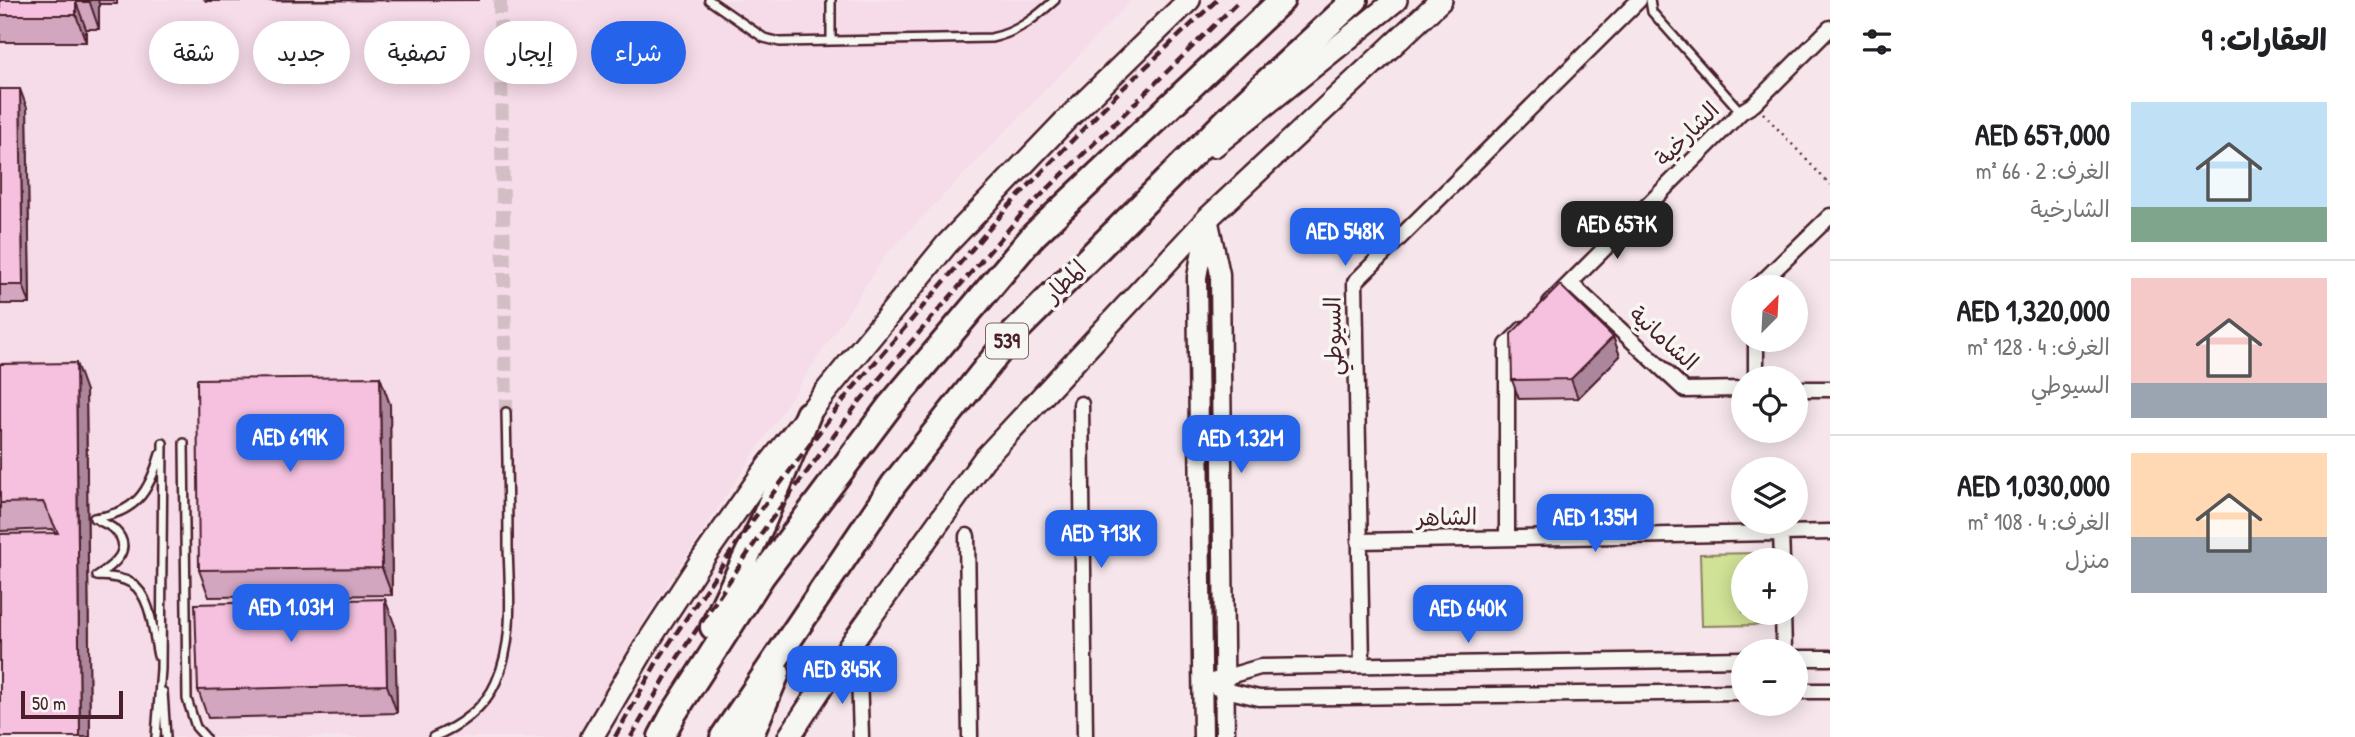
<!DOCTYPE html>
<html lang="ar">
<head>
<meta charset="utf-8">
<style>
  :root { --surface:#fff; --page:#f6f6f6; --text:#202124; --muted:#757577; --line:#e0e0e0; --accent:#2563eb }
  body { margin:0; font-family:"Patrick Hand","Playpen Sans Arabic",sans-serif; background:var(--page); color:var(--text); direction:rtl; height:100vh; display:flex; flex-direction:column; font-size:26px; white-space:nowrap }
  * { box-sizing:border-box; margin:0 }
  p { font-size:23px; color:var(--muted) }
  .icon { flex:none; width:38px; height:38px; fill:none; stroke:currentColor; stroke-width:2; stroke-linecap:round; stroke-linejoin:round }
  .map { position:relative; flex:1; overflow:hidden; direction:ltr }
  .details { display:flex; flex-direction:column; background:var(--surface); width:525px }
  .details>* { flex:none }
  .banner { position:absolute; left:21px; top:21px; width:665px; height:63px; direction:rtl; display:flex; gap:14px }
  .needle { width:46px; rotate:24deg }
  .fabs { position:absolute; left:1731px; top:275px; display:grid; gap:14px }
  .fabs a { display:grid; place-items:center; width:77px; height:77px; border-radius:50%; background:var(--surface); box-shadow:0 4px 18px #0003; font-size:35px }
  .scale { position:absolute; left:21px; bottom:18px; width:102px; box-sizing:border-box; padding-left:7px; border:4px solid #4a1f2b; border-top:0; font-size:19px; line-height:24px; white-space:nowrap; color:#4a1f2b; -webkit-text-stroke:5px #f6f6f2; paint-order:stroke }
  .price { position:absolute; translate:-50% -60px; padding:0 16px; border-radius:14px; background:var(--accent); color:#fff; font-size:23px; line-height:46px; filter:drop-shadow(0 2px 4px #0008) }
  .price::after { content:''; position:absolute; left:50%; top:42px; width:21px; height:16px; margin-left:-10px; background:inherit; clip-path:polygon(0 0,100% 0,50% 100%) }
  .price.active { background:#222; color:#fff }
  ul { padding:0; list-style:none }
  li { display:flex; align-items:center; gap:21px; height:175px; padding:0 28px }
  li+li { border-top:2px solid var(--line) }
  li span { display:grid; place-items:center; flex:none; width:196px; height:140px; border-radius:0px; color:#555 }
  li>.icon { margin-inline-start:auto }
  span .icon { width:84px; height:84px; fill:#fffc; stroke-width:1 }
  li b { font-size:30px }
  h2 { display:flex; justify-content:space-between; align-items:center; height:84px; padding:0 28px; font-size:30px }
  .pill { padding:0 24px; border-radius:32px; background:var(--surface); box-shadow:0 4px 18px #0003; font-size:24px; line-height:63px }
  .pill.active { background:var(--accent); color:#fff }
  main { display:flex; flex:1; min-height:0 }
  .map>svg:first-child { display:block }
  .built { fill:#f6dbe8 }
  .green { fill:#d0e296; stroke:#8d8060; stroke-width:2 }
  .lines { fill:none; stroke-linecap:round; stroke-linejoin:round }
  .minor-tunnel { stroke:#d4bec5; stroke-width:14; stroke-dasharray:14 7; stroke-linecap:butt }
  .service-casing { stroke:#4a1f2b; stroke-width:12 }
  .minor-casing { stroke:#4a1f2b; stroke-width:19 }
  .tertiary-casing { stroke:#4a1f2b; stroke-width:23 }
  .primary-casing { stroke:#4a1f2b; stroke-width:26 }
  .motorway-casing { stroke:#4a1f2b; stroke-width:30 }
  .path { stroke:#4a1f2b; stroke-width:2.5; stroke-dasharray:2 5; stroke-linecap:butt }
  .service { stroke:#f6f6f2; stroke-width:7 }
  .minor { stroke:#f6f6f2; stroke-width:14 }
  .tertiary { stroke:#f6f6f2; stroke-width:18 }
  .primary { stroke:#f6f6f2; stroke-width:21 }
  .motorway { stroke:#f6f6f2; stroke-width:24 }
  .rail { stroke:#4a1f2b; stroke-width:4.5; stroke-dasharray:10 5; stroke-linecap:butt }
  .wall { fill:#d3a6c0; stroke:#4a1f2b; stroke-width:2 }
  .shaded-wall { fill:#ac879c; stroke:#4a1f2b; stroke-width:2 }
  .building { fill:#f5c1df; stroke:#4a1f2b; stroke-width:2 }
  .labels { text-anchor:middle; stroke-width:7; stroke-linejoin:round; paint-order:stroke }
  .shield { fill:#f6f6f2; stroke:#7e6067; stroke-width:2 }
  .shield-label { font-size:21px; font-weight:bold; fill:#4a1f2b }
  .street-label { font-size:23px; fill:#4a1f2b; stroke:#f6f6f2 }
</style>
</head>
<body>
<main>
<section class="details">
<h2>العقارات: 9<svg class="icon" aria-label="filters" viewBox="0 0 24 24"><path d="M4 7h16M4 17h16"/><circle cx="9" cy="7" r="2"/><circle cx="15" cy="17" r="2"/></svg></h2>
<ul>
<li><span style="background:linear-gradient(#bfe0f5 75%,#7fa58c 0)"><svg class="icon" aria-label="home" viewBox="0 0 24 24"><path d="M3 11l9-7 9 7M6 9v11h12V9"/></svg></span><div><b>AED 657,000</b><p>الغرف: 2 · 66 m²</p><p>الشارخية</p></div></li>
<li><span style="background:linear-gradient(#f6c9c9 75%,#9aa5b1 0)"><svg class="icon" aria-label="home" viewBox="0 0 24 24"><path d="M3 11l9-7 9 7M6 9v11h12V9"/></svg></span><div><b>AED 1,320,000</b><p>الغرف: 4 · 128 m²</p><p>السيوطي</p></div></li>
<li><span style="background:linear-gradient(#ffd9b3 60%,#9aa5b1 0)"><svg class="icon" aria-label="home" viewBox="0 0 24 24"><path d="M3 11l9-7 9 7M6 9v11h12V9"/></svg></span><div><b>AED 1,030,000</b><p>الغرف: 4 · 108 m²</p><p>منزل</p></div></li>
</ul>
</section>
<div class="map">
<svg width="1830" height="737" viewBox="0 0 1830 737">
  <rect width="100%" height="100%" fill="#f6e6ec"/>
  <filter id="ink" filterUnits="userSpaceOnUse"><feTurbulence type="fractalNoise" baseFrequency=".0143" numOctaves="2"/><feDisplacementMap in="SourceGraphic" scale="14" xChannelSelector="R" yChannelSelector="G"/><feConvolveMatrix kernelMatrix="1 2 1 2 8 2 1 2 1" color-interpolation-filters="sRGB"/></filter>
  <g filter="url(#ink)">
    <path class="built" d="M0 0H1132L886 255 649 612 579 737H0Z"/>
    <path class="green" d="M1760 553V560H1743V612L1761 613 1762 625 1702 626 1700 554Z"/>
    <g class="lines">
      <path class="minor-tunnel" d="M500 0 506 412"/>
      <defs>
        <path id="service" d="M709 0 764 38 780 42 991 38C1017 33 1036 17 1055 0
          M831 0V41
          M1650 0 1652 12 1741 112
          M184 443 187 699 196 727 205 737
          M94 518C136 513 149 492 160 454
          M95 518C101 522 109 525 114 529 135 549 114 565 97 576
          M97 576C109 577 121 577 131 583 152 596 153 634 158 656
          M163 692 166 737
          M156 737 161 669 163 443
          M433 737C458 727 485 708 496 682 515 640 509 591 508 546 508 501 507 457 506 412"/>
        <path id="minor" d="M1570 283 1685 390 1743 389
          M1757 287 1830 216
          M1550 303 1741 112 1754 104 1830 28
          M1756 378V340
          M1796 389H1830
          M1081 404 1085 737
          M1781 533 1782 560
          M967 536 970 737
          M1507 538V345L1523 329
          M1359 541 1830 532
          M1783 612 1784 651
          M1796 658H1830
          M1362 664 1355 282 1639 0
          M859 673 861 737
          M1202 684 1260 667 1743 659
          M1217 688 1259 698 1743 692
          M1796 691H1830"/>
        <path id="tertiary" d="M1208 218 1220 274 1225 737
          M1203 737 1197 277 1206 229"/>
        <path id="primary" d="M1214 146 1396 0
          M592 737 648 642 699 564 767 467 828 389 947 244 1066 120 1189 0
          M789 737 839 661 984 459 1208 218 1441 0"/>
        <path id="motorway" d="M713 627 762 524 808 414
          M661 737 674 713 762 576 889 407 1034 235 1282 0
          M723 737 894 484 1013 334 1244 103 1355 0
          M750 737 777 673"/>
      </defs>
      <use href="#service" class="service-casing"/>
      <use href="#minor" class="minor-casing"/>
      <use href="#tertiary" class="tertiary-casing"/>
      <use href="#primary" class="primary-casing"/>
      <use href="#motorway" class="motorway-casing"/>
      <path class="path" d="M1763 113 1830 185"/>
      <use href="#service" class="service"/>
      <use href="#minor" class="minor"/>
      <use href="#tertiary" class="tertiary"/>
      <use href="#primary" class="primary"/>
      <use href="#motorway" class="motorway"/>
      <path class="rail" d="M615 737 658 660 752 521 848 394 1008 207 1117 94 1217 0
        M631 737 672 666 765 528 859 402 1021 215 1240 0"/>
    </g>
    <path class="wall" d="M0 0H117V4H99V29H86V42H0Z
      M205 0H480L206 1Z
      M0 89 27 108 30 304H0Z
      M1613 337 1620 356 1578 398 1519 399 1512 380Z
      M0 364 86 391 90 737H0L55 533 53 529 0 531Z
      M380 377 390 405 392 595 209 597 199 570Z
      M395 626 397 713 208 718 198 690Z"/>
    <path class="shaded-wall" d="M89 0H98L99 4V29Z
      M76 2 86 29V42L76 15Z
      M20 89 27 108 30 304 23 285Z
      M1613 337 1620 356 1578 398 1571 379Z
      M76 363 86 391 90 737H80Z
      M380 377 390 405 392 595 382 568Z
      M385 599 395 626 397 713 387 685Z"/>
    <path class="building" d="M0 0H89V2H76V15H0Z
      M0 89H20L23 285H0Z
      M1560 285 1613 337 1571 379 1512 380 1511 334Z
      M76 363 80 737H0V534L58 533 43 502 0 503V364Z
      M380 377 382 568 199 570 197 379Z
      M385 599 387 685 198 690 195 604Z"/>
  </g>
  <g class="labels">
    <rect class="shield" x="986" y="323.5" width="42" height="35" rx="5"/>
    <g class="shield-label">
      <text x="1007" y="348">539</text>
    </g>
    <g class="street-label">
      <text transform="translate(1687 134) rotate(-45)" y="8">الشارخية</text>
      <text transform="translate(1065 281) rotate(-45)" y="8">المطار</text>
      <text transform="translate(1333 336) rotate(-91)" y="8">السيوطي</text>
      <text transform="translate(1664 338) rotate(42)" y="8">الشامانية</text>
      <text transform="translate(1447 517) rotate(-1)" y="8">الشاهر</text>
    </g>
  </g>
</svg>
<div class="fabs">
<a><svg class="needle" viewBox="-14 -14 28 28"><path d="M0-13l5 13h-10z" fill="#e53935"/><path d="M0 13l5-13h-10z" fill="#757577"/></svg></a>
<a><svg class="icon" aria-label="locate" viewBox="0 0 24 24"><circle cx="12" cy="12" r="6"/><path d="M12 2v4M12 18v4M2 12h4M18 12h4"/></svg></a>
<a><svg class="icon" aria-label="layers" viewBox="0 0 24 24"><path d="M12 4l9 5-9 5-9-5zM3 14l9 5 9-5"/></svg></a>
<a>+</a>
<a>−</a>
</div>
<div class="scale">50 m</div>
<b class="price active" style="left:1617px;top:261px">AED 657K</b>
<b class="price" style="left:1345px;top:268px">AED 548K</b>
<b class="price" style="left:290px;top:474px">AED 619K</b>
<b class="price" style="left:1241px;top:475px">AED 1.32M</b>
<b class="price" style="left:1595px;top:554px">AED 1.35M</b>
<b class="price" style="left:1101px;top:570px">AED 713K</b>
<b class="price" style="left:291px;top:644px">AED 1.03M</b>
<b class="price" style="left:1468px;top:645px">AED 640K</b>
<b class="price" style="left:842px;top:706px">AED 845K</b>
<div class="banner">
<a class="pill active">شراء</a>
<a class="pill">إيجار</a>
<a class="pill">تصفية</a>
<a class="pill">جديد</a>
<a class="pill">شقة</a>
</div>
</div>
</main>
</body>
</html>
